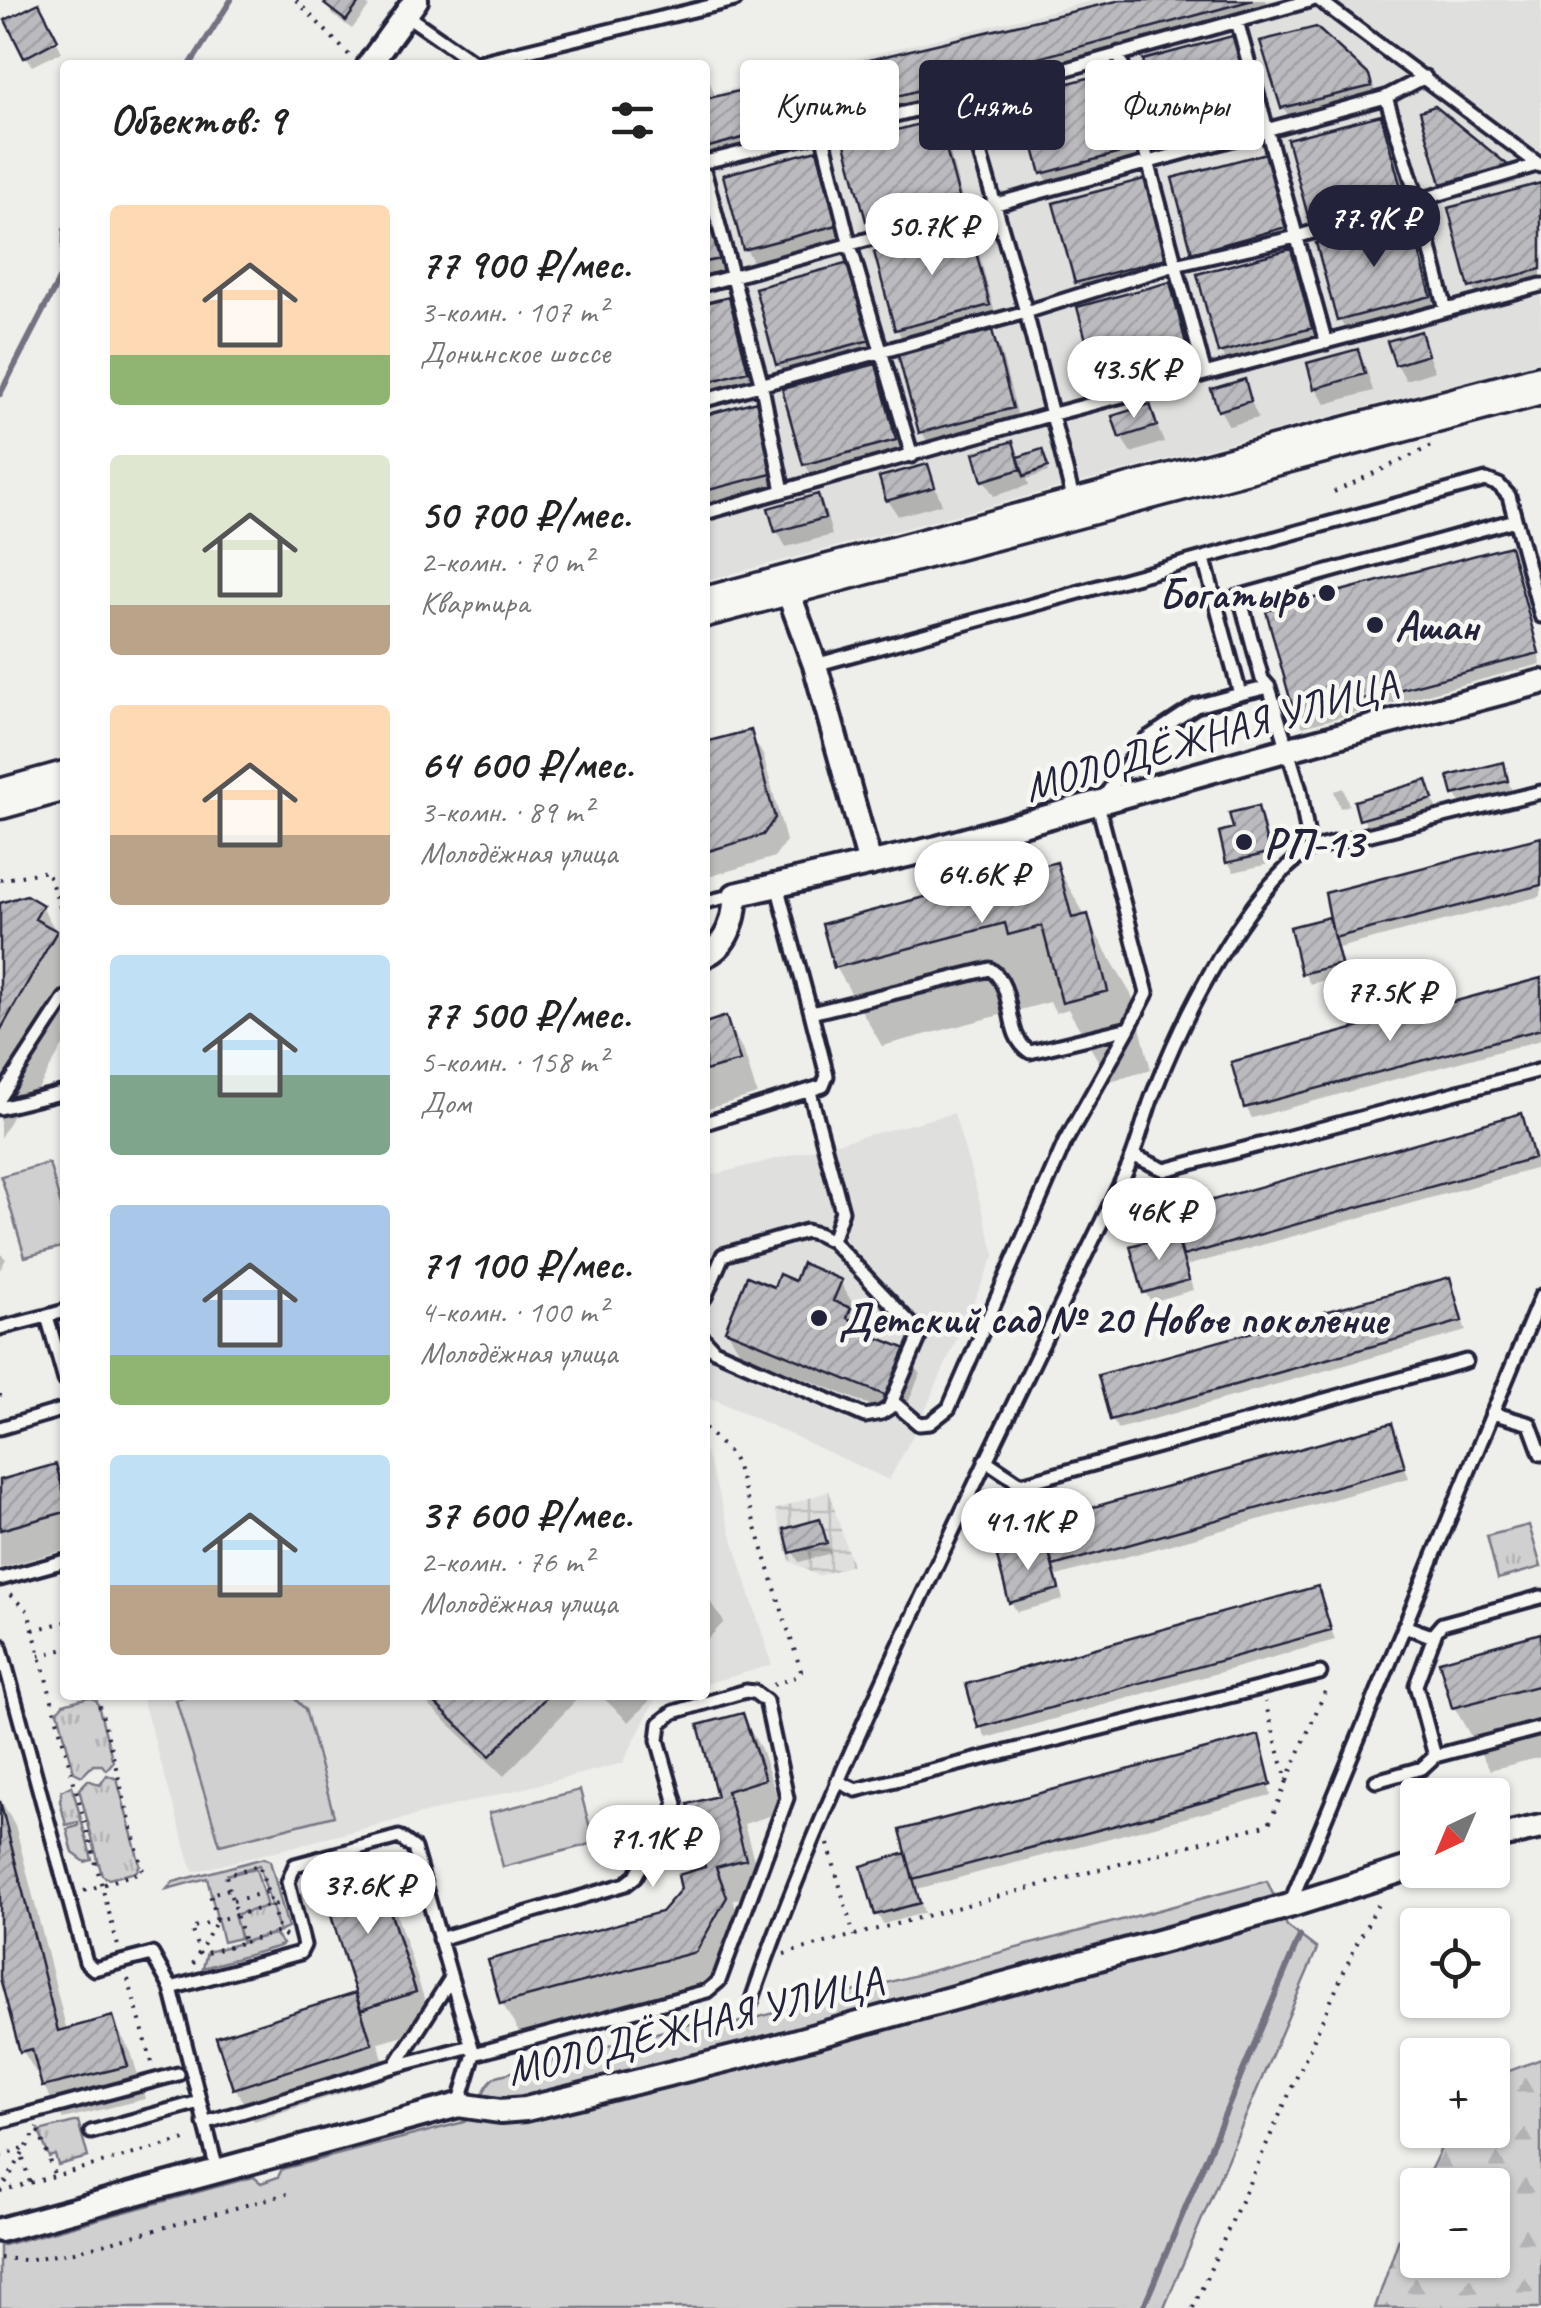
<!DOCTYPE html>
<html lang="ru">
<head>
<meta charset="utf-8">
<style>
  :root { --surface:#fff; --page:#f6f6f6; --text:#222; --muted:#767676; --accent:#22223b }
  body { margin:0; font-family:Caveat,sans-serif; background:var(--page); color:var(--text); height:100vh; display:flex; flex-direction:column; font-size:38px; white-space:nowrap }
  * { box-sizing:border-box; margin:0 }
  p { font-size:32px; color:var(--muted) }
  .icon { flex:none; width:55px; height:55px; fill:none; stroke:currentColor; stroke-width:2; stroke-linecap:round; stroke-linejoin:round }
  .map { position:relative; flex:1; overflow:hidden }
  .details { position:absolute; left:60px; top:60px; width:650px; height:1640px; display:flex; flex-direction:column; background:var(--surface); border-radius:10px; box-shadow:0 2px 8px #0004 }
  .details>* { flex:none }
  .banner { position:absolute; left:740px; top:60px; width:650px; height:90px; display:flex; gap:20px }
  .needle { width:65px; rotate:224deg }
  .buttons { position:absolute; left:1400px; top:1778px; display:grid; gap:20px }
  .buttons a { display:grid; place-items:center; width:110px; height:110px; border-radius:10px; background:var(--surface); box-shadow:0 2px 8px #0004; font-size:50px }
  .price { position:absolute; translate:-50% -85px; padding:0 22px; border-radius:35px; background:#fff; color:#222; font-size:32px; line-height:65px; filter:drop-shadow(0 2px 5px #0008) }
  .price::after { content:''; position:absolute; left:50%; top:60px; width:30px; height:22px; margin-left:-15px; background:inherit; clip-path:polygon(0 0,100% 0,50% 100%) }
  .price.active { background:var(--accent); color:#fff }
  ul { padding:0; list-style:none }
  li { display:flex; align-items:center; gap:30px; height:250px; padding:0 50px }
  li span { display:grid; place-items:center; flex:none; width:280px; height:200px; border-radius:10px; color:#555 }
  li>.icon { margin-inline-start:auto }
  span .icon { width:120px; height:120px; fill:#fffc; stroke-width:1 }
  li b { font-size:42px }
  h2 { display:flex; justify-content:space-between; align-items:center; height:120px; padding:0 50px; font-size:42px }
  .pill { padding:0 35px; border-radius:10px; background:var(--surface); box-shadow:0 2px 8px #0004; font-size:35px; line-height:90px }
  .pill.active { background:var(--accent); color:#fff }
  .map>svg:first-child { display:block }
  .built { fill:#dfdfde }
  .industrial { fill:url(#industrial-grid) }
  .green { fill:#d0d0d1; stroke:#797986; stroke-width:2.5 }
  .forest { fill:url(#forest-firs); stroke:#797986; stroke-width:2.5 }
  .park { fill:url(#park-tufts); stroke:#797986; stroke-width:2.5 }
  .shadow { fill:#0003 }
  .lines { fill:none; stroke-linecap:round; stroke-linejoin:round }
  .stream { stroke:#727281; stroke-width:6 }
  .building { fill:url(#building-hatch); stroke:#22223b; stroke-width:2.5 }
  .lane-casing { stroke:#22223b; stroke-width:19 }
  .street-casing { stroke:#22223b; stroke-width:30 }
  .primary-casing { stroke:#22223b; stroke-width:45 }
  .path { stroke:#22223b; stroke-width:4; stroke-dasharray:2.5 8; stroke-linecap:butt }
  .lane { stroke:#f6f6f2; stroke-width:11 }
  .street { stroke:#f6f6f2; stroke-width:22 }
  .primary { stroke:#f6f6f2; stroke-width:38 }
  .poi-dot { fill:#22223b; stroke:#f6f6f2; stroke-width:4 }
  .labels { text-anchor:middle; stroke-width:9; stroke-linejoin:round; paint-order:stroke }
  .poi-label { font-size:42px; font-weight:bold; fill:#22223b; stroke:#f6f6f2; text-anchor:start }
  .street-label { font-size:42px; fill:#22223b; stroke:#f6f6f2 }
</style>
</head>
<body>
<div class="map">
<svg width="1541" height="2308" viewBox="0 0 1541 2308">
  <defs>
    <pattern id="industrial-grid" width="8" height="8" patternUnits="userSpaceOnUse" patternTransform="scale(2.5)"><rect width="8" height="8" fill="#dfdfde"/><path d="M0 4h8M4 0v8" fill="none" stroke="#bfbfbf"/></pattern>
    <pattern id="forest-firs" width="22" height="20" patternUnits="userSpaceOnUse" patternTransform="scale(2.5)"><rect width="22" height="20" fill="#d0d0d1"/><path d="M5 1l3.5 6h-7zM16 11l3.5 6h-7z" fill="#b2b2b4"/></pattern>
    <pattern id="park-tufts" width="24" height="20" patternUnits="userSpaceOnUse" patternTransform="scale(2.5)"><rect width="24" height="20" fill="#d0d0d1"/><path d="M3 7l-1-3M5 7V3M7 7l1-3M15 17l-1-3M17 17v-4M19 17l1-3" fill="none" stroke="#b2b2b4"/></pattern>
    <pattern id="building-hatch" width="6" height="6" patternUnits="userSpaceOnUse" patternTransform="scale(2.5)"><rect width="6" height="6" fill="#bbbbbf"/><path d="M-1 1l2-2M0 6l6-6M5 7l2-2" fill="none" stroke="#a0a0a5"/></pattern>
  </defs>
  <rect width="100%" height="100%" fill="#eeeeeb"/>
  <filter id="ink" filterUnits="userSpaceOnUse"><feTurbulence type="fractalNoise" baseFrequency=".01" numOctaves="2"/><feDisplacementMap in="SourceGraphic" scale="20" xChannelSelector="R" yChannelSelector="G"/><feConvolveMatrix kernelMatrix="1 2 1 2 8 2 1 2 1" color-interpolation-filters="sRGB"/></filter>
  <g filter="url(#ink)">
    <path class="built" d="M1096 0H1541V361L705 581V95Z
      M954 1113 995 1254 919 1424 889 1480 705 1395V1177Z
      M705 1450 772 1665 705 1684Z
      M141 1695H665L656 1698 623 1763 193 1872Z"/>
    <path class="industrial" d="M829 1491 852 1565 818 1576 790 1561 775 1510Z"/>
    <path class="green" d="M49 1163 65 1220V1246L25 1257 1 1176Z
      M193 1695H291L305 1709 334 1816 220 1845 176 1700Z
      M580 1790 594 1843 503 1867 489 1813Z
      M264 1858 270 1861 288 1928 279 1932 259 1865 226 1875 256 1869 267 1907 235 1915 240 1938 223 1942 207 1878 167 1889 173 1882Z
      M1267 1881 1287 1926 1317 1949 1164 2308H0V2246L249 2178 254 2177 261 2183 278 2177 282 2169 464 2122C485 2111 478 2087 497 2076L723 2015 733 2024Z
      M274 1934 283 1944 280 1946 203 1968 207 1952Z"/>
    <path class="forest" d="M1541 2059V2308H1375L1403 2227 1417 2197 1418 2260H1492V2185H1423L1450 2130H1492L1493 2077Z"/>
    <path class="park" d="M1529 1525 1541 1567 1498 1579 1487 1536Z
      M89 1697 97 1701 113 1762 106 1770 102 1765H93L82 1776 74 1772 58 1711 63 1704Z
      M107 1775 117 1779 140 1865 136 1872 109 1879 102 1875 79 1789 88 1780 100 1785Z
      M72 1786 92 1860 85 1862 73 1853 67 1829 78 1826V1822L66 1825 60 1801 62 1791Z
      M272 1905 279 1932 242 1942 234 1915Z
      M78 2121 88 2157 58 2165 55 2155 49 2157 39 2131Z"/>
    <path class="shadow" d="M331 0H365L369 7 352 29 333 15 327 5Z
      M1132 0H1266L1271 14 705 166V68L716 99Z
      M44 16 62 52 32 66 27 56Z
      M1235 38 1266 133 1176 157 1167 140Z
      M1113 74 1122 90 1142 165 1053 189 1043 173Z
      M1367 77 1377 94 1293 123 1283 107Z
      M1434 109 1507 168 1516 183 1453 199 1444 183Z
      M1380 117 1389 134 1410 211 1320 235 1311 219Z
      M937 122 946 138 966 213 877 237 868 220Z
      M815 153 825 169 844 242 755 265 746 249Z
      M1265 156 1274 172 1293 244 1204 268 1194 252Z
      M1147 181 1177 274 1086 298 1077 282Z
      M1541 188V287L1481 303 1472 287Z
      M705 199 727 275 705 281Z
      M1409 221 1418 237 1438 312 1349 336 1340 320Z
      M967 229 977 246 997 321 906 345 897 329Z
      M1290 252 1299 268 1319 345 1230 368 1221 352Z
      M848 266 857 282 877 356 788 380 778 364Z
      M1169 285 1178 301 1198 376 1109 399 1100 383Z
      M727 300 737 316 756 388 705 401V306Z
      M990 333 1000 349 1020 424 931 448 922 432Z
      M1419 334 1435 371 1406 380 1397 364Z
      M1357 352 1366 368 1373 391 1326 404 1316 388Z
      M875 367 884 383 904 456 814 480 805 464Z
      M1243 382 1258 418 1229 426 1220 410Z
      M754 404 764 420 782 489 705 510V417Z
      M1149 407 1164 442 1131 453 1121 437Z
      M1012 444 1020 459 1043 457 1048 472 1027 479 1029 485 994 496 984 480Z
      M927 467 942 504 898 516 888 500Z
      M817 497 826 513 832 535 786 547 777 531Z
      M1509 549 1515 559 1541 664 1303 727 1297 716 1269 613Z
      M750 733 763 755 786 841 775 857 705 878V745Z
      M1502 765 1512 791 1461 804 1455 794Z
      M1426 783 1437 810 1368 830 1357 803Z
      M1343 788 1349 805 1340 808 1334 791Z
      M1257 809 1263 819 1273 863 1234 872 1228 862 1235 830Z
      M1541 840V896L1338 948 1345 975 1310 984 1304 973 1293 929 1332 919Z
      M1056 865 1132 996 1151 1070 1110 1081 1068 1009 1056 1013 1050 1002 882 1046 836 967Z
      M42 907 65 947V1042L32 1100 24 1096 0 1138V908Z
      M1541 981V1040L1252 1118 1246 1107Z
      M725 1019 744 1052 757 1094 705 1110V1025Z
      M1521 1116 1538 1168 1186 1266 1193 1290 1151 1302 1145 1292 1133 1248 1179 1235Z
      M0 1253 6 1259 0 1270Z
      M1449 1280 1466 1331 1118 1429 1112 1419Z
      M840 1282 853 1304 850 1311 858 1326 867 1329 872 1338 907 1352 920 1374 902 1418 740 1352 727 1330 775 1290 796 1284Z
      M1391 1426 1409 1478 1057 1576 1063 1600 1017 1612 1011 1602 1000 1559 1050 1545Z
      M55 1467 65 1485V1550L0 1568V1482Z
      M819 1522 831 1553 799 1562 793 1552Z
      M1317 1588 1335 1640 986 1738 981 1727 969 1686Z
      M705 1594 724 1622 705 1642Z
      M1541 1636V1757L1490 1770 1454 1707Z
      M418 1695H581L504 1776Z
      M600 1695H655L629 1722Z
      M742 1716 761 1749 782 1812 744 1824 763 1892 733 1900 744 1932 714 1984 521 2036 502 2003 663 1914 708 1869 720 1797Z
      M1258 1738 1262 1745H1259L1271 1795 917 1889 924 1913 883 1924 877 1914 864 1868Z
      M0 1799 15 1825 67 2031 112 2019 131 2052 145 2099 63 2119 23 2051 0 1968Z
      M373 1867 392 1900 433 2026 378 2043 389 2078 254 2121 235 2088 220 2039 359 1995Z"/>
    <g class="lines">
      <path class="stream" d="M190 65 231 0
        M0 394 63 272 65 230
        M1143 2308 1300 1936"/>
    </g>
    <path class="building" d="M328 0H361L346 21 324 4Z
      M1121 0H1253L705 148V99Z
      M39 3 58 40 24 58 5 20Z
      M1316 27 1369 75 1372 86 1281 108 1260 41Z
      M1236 35 1258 116 1165 141 1143 60Z
      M1114 71 1135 149 1041 174 1020 96Z
      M1435 106 1509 166 1441 184 1420 111Z
      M1381 115 1403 195 1309 220 1287 139Z
      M938 119 959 197 866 221 845 144Z
      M817 150 837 225 743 250 723 175Z
      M1266 153 1286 227 1192 253 1172 178Z
      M1148 178 1170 257 1075 283 1053 203Z
      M1541 183V269L1469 288 1448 208Z
      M705 205 720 259 705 262Z
      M1410 218 1431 296 1337 321 1316 243Z
      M969 226 990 305 895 330 874 252Z
      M1291 249 1312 328 1218 353 1197 274Z
      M849 263 870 340 776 365 755 288Z
      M1170 282 1190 359 1098 384 1077 307Z
      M729 297 748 371 705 383V303Z
      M992 330 1013 408 919 433 898 355Z
      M1421 331 1428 355 1395 365 1387 341Z
      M1358 349 1365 374 1314 389 1307 363Z
      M876 364 896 440 803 465 782 389Z
      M1245 379 1251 401 1218 411 1211 389Z
      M756 401 775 473 705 491V415Z
      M1150 404 1157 426 1119 438 1112 416Z
      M1013 441 1021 469 982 481 974 453Z
      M1042 449 1048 467 1024 476 1018 457Z
      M928 464 935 487 886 501 879 477Z
      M818 494 825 518 775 532 768 508Z
      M1510 546 1539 653 1295 717 1266 611Z
      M751 730 775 818 763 835 705 852V742Z
      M1504 762 1508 781 1453 795 1448 776Z
      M1427 780 1433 799 1359 820 1354 801Z
      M1258 806 1269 853 1226 863 1219 832 1233 828 1229 813Z
      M1541 837V885L1334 938 1325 893Z
      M1057 862 1072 918 1088 914 1108 991 1062 1003 1042 926 1008 935 1005 923 834 968 822 924Z
      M26 895 43 905 35 919 57 931 0 1031V903Z
      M1329 917 1341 964 1301 974 1290 927Z
      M1541 978V1029L1244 1108 1231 1062Z
      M726 1016 740 1061 705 1071V1023Z
      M1522 1113 1534 1158 1183 1256 1170 1212Z
      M1176 1234 1189 1280 1143 1293 1130 1246Z
      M802 1263 842 1280 833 1301 851 1308 847 1318 869 1327 868 1334 909 1350 889 1397 725 1330 747 1276 774 1287 779 1274 795 1281Z
      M1450 1277 1462 1321 1110 1420 1098 1375Z
      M1392 1423 1405 1467 1053 1566 1040 1522Z
      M56 1464 65 1498V1512L0 1530V1480Z
      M820 1519 827 1543 790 1553 784 1529Z
      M1046 1543 1059 1589 1009 1603 997 1557Z
      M1318 1586 1331 1630 978 1728 966 1684Z
      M1541 1633V1685L1452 1708 1439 1661Z
      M426 1695H548L490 1756Z
      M743 1713 765 1779 727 1791 746 1859 716 1867 727 1897 696 1952 500 2004 488 1960 661 1912 681 1889 678 1875 705 1867 688 1804 717 1796 698 1725Z
      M1259 1735 1271 1784 913 1879 900 1830Z
      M0 1801 58 2031 113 2016 128 2066 42 2087 32 2049 20 2052 0 1978Z
      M906 1853 920 1903 875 1915 861 1866Z
      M375 1864 416 1992 361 2010 320 1881Z
      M355 1993 372 2044 233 2089 216 2037Z"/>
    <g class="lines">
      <defs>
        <path id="lane" d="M1319 0 1541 166
          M406 15 475 63 735 0
          M1237 21 1326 343
          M1119 53 1205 374
          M1386 97 1418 201 1446 310
          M822 133 849 242 912 456
          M705 162 964 98
          M705 174 761 382 783 491
          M705 284 1386 97 1425 77
          M705 400 1026 312 1175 265 1296 237 1540 164
          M1074 502 1026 312 964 98 1312 0
          M705 513 1050 415 1541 285
          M1204 559 1240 694 1269 687 1300 790 1310 849
          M1240 597 1262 679 1269 687
          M1216 603 1515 520
          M815 665 1486 480 1499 485 1509 496 1541 616
          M777 885 811 1013 990 969C1018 988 1002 1035 1030 1052L1129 1028 1147 993 1098 805 1146 739 1196 706 1240 694
          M705 902 735 895
          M810 1092 842 1211 832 1241
          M0 1098 65 998
          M0 1108 65 1092
          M705 1123 823 1086 827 1076 811 1013
          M1134 1156 1165 1170 1541 1070
          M705 1297 723 1255 806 1231 818 1234 832 1241 917 1330 919 1338 889 1408 881 1413 865 1416 714 1350 705 1340
          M65 1311 47 1316 65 1380
          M0 1328 47 1316
          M892 1401 919 1424 930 1423 949 1408 1065 1142 1129 1028
          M1492 1413 1530 1424 1541 1454
          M0 1428 65 1409
          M985 1460 1021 1484 1466 1361
          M0 1579 65 1561
          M1541 1597 1442 1624 1436 1631 1416 1685 1435 1756 1541 1728
          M1404 1626 1434 1637
          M0 1645 86 1962 94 1969 152 1954 171 1988 217 2170
          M837 1781 856 1790 1320 1673
          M1376 1781 1422 1768 1435 1756
          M1289 1906 1541 1296
          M439 1939 626 1884 635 1877 676 1804 658 1740 660 1723 674 1712 746 1691 754 1692 766 1701 787 1798 719 1981 707 1991 474 2054 459 2105
          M451 1978 474 2054
          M171 1988 300 1953 304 1945 288 1882 295 1865 399 1837 414 1848 451 1978 395 2066 204 2123
          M750 2005C795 1874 852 1748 910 1622 980 1471 1053 1322 1126 1172 1139 1145 1144 1115 1156 1087 1184 1015 1246 892 1310 849L1541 792
          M395 2066 471 2046
          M2 2121 178 2074
          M91 2132 199 2102"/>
        <path id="street" d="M369 65 416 0
          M786 586 815 665 870 864
          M705 955C727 946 736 918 735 895L937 848 1289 749 1541 682
          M1492 1838 1541 1827
          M0 2230 459 2105 500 2111 526 2109 749 2054 1289 1906 1418 1865"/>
        <path id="primary" d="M705 607 1541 385
          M0 799 65 781"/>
      </defs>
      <use href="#lane" class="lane-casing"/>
      <use href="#street" class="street-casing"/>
      <use href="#primary" class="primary-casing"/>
      <path class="path" d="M296 0 352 58
        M1334 492 1434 445
        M0 880 47 871 65 921
        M0 1394V1403
        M705 1428 731 1455 736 1464 801 1671 796 1677 773 1685
        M10 1595 28 1611 118 1946
        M33 1630 65 1622
        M39 1656 65 1649
        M1287 1781 1326 1689
        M828 1844 854 1936
        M229 1889 226 1875 259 1865 271 1904
        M84 1891 143 1871 97 1695
        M233 1901 267 1892
        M272 1905 279 1932
        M217 1920 191 1928 200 1955 244 1942 229 1889 210 1894 217 1920C237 1915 257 1909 277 1904
        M244 1942 279 1932 287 1937
        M784 1954 1269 1824 1287 1781 1265 1702
        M193 1964 217 1920
        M128 1979 153 2066
        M39 2131 55 2177
        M0 2156 24 2149
        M23 2159 30 2183
        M0 2191 192 2138
        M0 2192 38 2128
        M0 2258 25 2260 74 2252 287 2194
        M1193 2308 1356 1945 1381 1899"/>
      <use href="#lane" class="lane"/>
      <use href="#street" class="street"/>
      <use href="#primary" class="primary"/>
    </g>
  </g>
  <g class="poi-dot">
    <circle cx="1327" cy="593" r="10"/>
    <circle cx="1375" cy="625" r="10"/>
    <circle cx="1244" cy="842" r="10"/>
    <circle cx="819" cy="1318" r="10"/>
  </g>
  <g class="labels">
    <g class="poi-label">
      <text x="1307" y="608" text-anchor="end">Богатырь</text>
      <text x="1395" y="640">Ашан</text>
      <text x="1264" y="857">РП-13</text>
      <text x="839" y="1333">Детский сад № 20 Новое поколение</text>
    </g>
    <g class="street-label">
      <text transform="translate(1210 734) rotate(-16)" y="15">МОЛОДЁЖНАЯ УЛИЦА</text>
      <text transform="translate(694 2024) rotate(-14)" y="15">МОЛОДЁЖНАЯ УЛИЦА</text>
    </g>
  </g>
</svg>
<div class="buttons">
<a><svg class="needle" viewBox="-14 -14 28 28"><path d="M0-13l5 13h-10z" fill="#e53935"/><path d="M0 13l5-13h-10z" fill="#767676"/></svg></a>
<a><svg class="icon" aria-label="locate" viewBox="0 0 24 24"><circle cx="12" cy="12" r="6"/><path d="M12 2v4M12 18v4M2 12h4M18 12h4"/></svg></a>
<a>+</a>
<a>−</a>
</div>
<b class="price active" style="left:1374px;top:270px">77.9K ₽</b>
<b class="price" style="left:932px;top:278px">50.7K ₽</b>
<b class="price" style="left:1134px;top:421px">43.5K ₽</b>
<b class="price" style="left:982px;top:926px">64.6K ₽</b>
<b class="price" style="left:1390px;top:1044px">77.5K ₽</b>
<b class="price" style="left:1159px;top:1263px">46K ₽</b>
<b class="price" style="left:1028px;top:1573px">41.1K ₽</b>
<b class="price" style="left:653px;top:1890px">71.1K ₽</b>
<b class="price" style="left:368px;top:1937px">37.6K ₽</b>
<div class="banner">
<a class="pill">Купить</a>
<a class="pill active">Снять</a>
<a class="pill">Фильтры</a>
</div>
<section class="details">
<h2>Объектов: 9<svg class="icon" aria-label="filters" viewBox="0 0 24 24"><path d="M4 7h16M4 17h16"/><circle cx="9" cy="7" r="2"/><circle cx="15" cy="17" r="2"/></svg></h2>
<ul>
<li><span style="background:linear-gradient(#ffd9b3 75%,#8fb573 0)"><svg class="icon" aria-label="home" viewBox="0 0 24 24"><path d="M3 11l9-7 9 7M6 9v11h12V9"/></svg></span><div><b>77 900 ₽/мес.</b><p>3-комн. · 107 m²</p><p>Донинское шоссе</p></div></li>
<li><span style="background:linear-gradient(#dfe7d0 75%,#b9a48a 0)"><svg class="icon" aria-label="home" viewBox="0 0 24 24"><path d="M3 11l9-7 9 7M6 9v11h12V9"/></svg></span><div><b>50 700 ₽/мес.</b><p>2-комн. · 70 m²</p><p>Квартира</p></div></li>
<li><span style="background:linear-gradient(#ffd9b3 65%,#b9a48a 0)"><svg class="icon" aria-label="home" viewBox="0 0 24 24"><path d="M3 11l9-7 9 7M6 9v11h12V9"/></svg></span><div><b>64 600 ₽/мес.</b><p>3-комн. · 89 m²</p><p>Молодёжная улица</p></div></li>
<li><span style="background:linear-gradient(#bfe0f5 60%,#7fa58c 0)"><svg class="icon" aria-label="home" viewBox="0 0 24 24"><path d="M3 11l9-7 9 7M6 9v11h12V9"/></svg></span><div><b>77 500 ₽/мес.</b><p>5-комн. · 158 m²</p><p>Дом</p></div></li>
<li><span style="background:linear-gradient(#a9c7e8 75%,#8fb573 0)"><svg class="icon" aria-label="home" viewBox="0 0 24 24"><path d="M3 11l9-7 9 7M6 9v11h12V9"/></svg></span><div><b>71 100 ₽/мес.</b><p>4-комн. · 100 m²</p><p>Молодёжная улица</p></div></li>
<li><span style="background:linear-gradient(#bfe0f5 65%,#b9a48a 0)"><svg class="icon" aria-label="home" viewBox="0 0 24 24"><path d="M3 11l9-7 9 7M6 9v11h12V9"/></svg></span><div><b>37 600 ₽/мес.</b><p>2-комн. · 76 m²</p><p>Молодёжная улица</p></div></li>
</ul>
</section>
</div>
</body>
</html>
